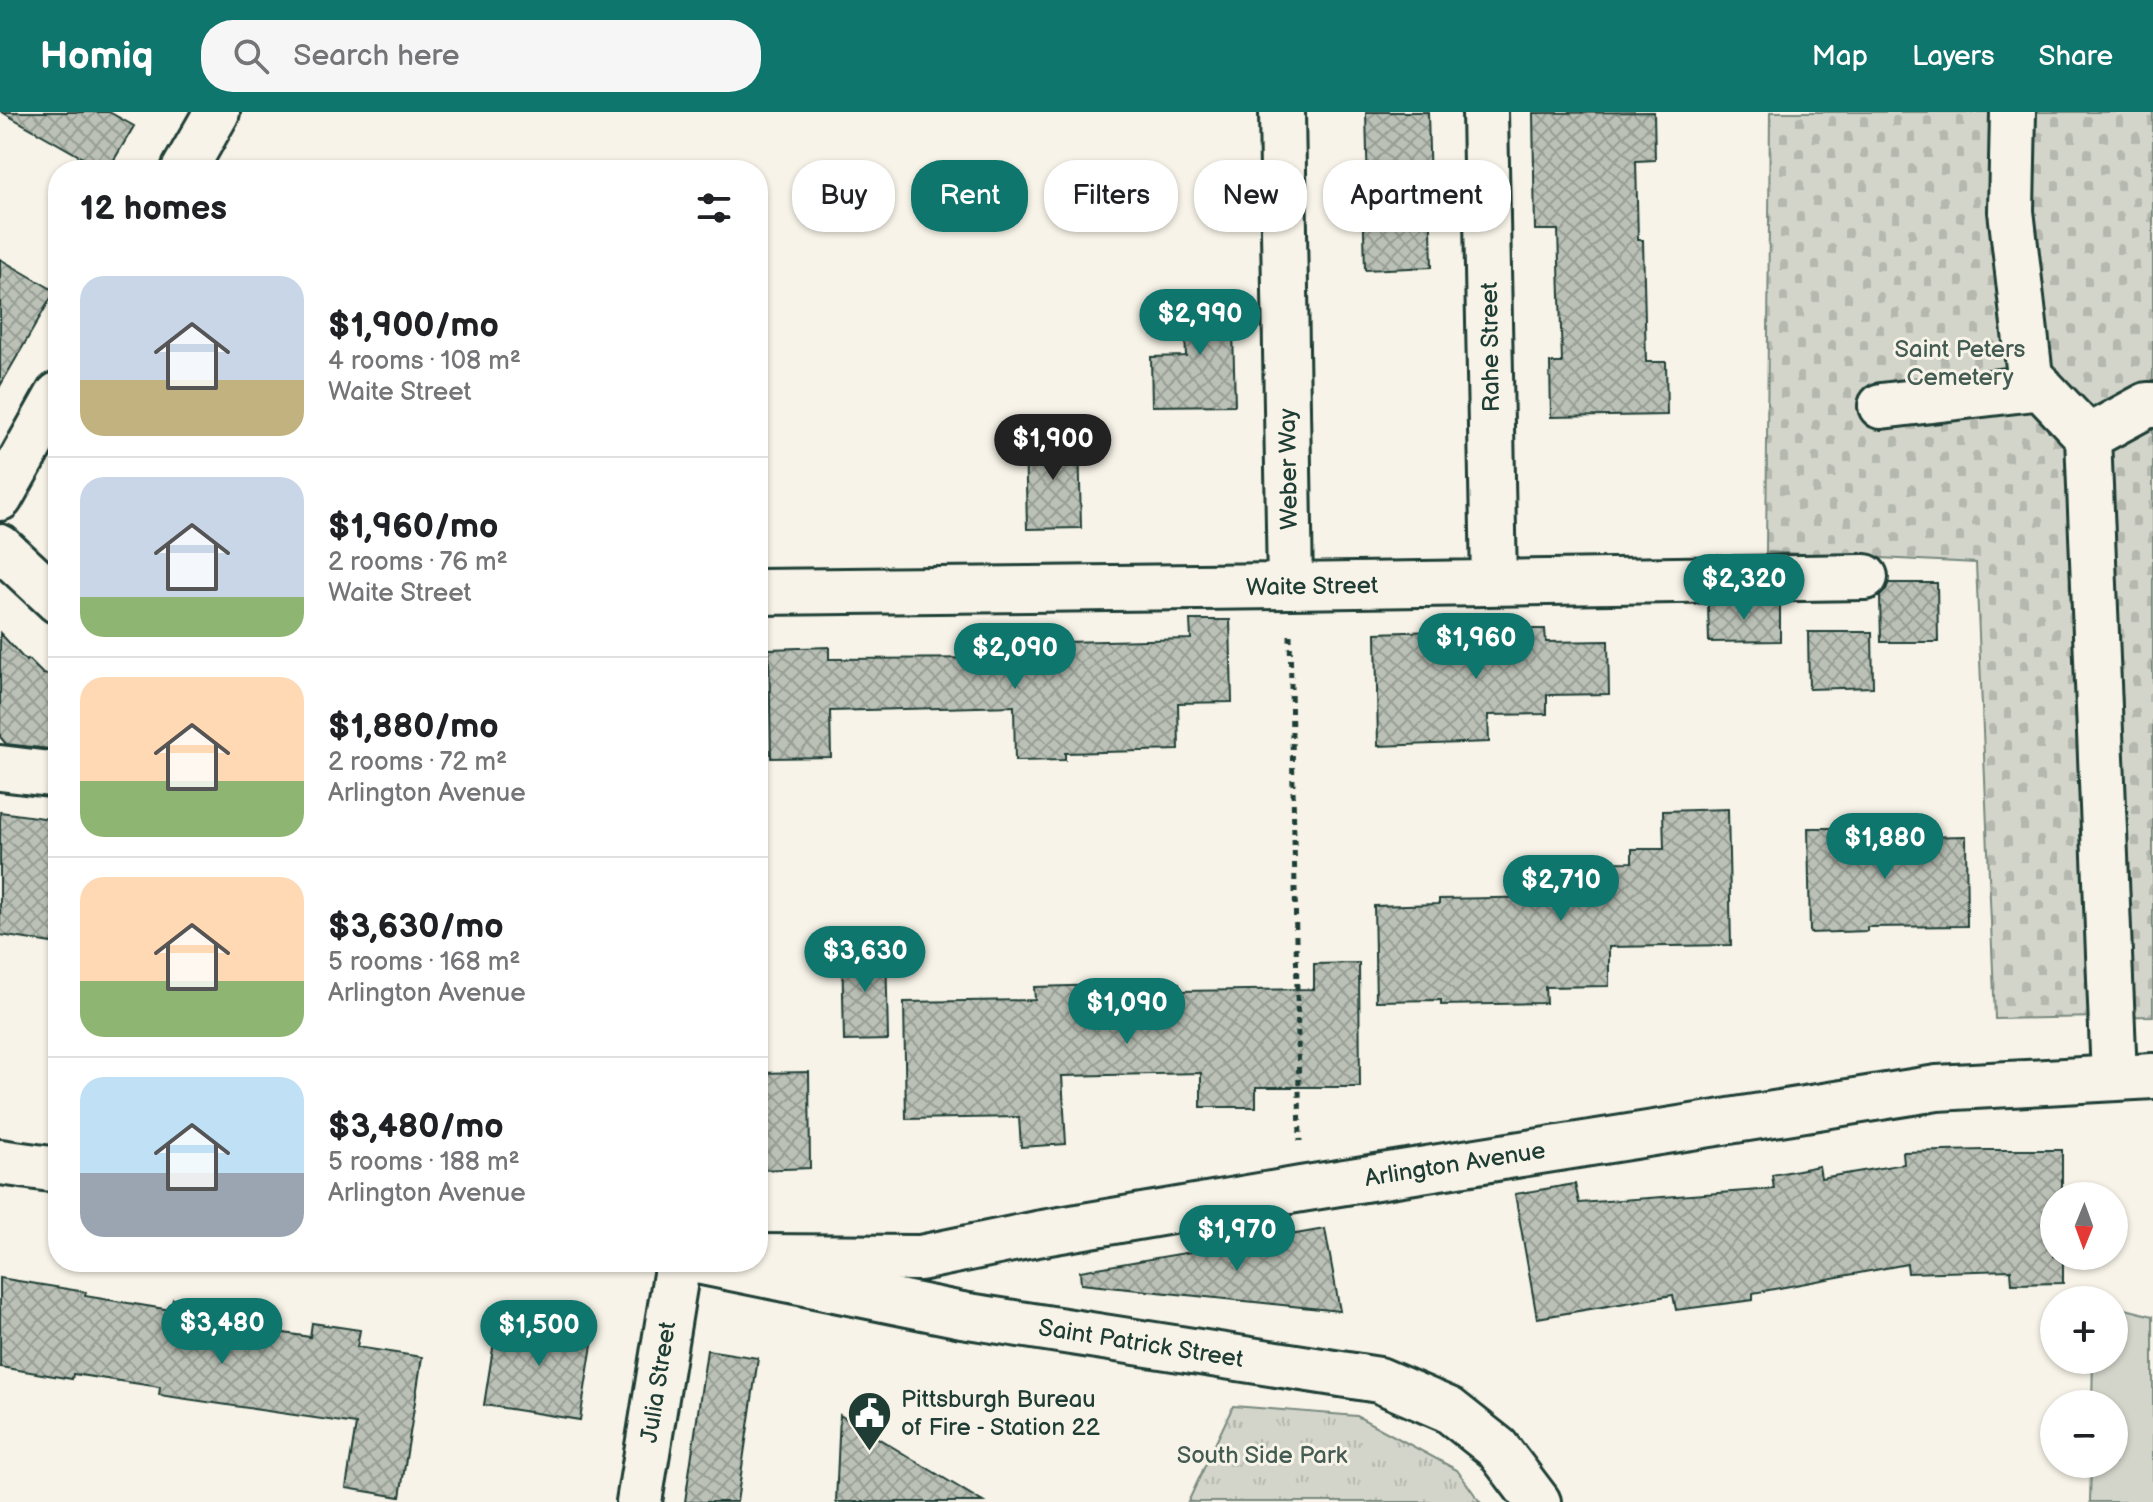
<!DOCTYPE html>
<html lang="en">
<head>
<meta charset="utf-8">
<style>
  :root { --surface:#fff; --page:#f6f6f6; --text:#202124; --muted:#757577; --line:#e0e0e0; --accent:#0f766e }
  body { margin:0; font-family:"Balsamiq Sans",sans-serif; background:var(--page); color:var(--text); height:100vh; display:flex; flex-direction:column; font-size:30px; white-space:nowrap }
  * { box-sizing:border-box; margin:0 }
  p { font-size:26px; color:var(--muted) }
  .icon { flex:none; width:44px; height:44px; fill:none; stroke:currentColor; stroke-width:2; stroke-linecap:round; stroke-linejoin:round }
  .map { position:relative; flex:1; overflow:hidden }
  .details { position:absolute; left:48px; top:48px; width:720px; height:1112px; display:flex; flex-direction:column; background:var(--surface); border-radius:32px; box-shadow:0 2px 6px #0004 }
  .details>* { flex:none }
  .banner { position:absolute; left:792px; top:48px; width:760px; height:72px; display:flex; gap:16px }
  .needle { width:52px; rotate:181deg }
  .tools { position:absolute; left:2040px; top:1070px; display:grid; gap:16px }
  .tools a { display:grid; place-items:center; width:88px; height:88px; border-radius:50%; background:var(--surface); box-shadow:0 2px 6px #0004; font-size:40px }
  .price { position:absolute; translate:-50% -68px; padding:0 18px; border-radius:28px; background:var(--accent); color:#fff; font-size:26px; line-height:52px; filter:drop-shadow(0 2px 4px #0008) }
  .price::after { content:''; position:absolute; left:50%; top:48px; width:24px; height:18px; margin-left:-12px; background:inherit; clip-path:polygon(0 0,100% 0,50% 100%) }
  .price.active { background:#222; color:#fff }
  ul { padding:0; list-style:none }
  li { display:flex; align-items:center; gap:24px; height:200px; padding:0 32px }
  li+li { border-top:2px solid var(--line) }
  li span { display:grid; place-items:center; flex:none; width:224px; height:160px; border-radius:24px; color:#555 }
  li>.icon { margin-inline-start:auto }
  span .icon { width:96px; height:96px; fill:#fffc; stroke-width:1 }
  li b { font-size:34px }
  h2 { display:flex; justify-content:space-between; align-items:center; height:96px; padding:0 32px; font-size:34px }
  .tag { padding:0 28px; border-radius:32px; background:var(--surface); box-shadow:0 2px 6px #0004; font-size:28px; line-height:72px }
  .tag.active { background:var(--accent); color:#fff }
  header { display:flex; align-items:center; gap:48px; box-sizing:border-box; height:112px; padding:0 40px; background:var(--accent); color:#fff }
  header strong { font-size:38px }
  nav { display:flex; gap:44px; margin-inline-start:auto; font-size:28px }
  .search { width:560px; height:72px; background:var(--page); display:flex; align-items:center; gap:20px; box-sizing:border-box; padding:0 28px; border-radius:32px; color:var(--muted); font-size:30px }
  .map>svg:first-child { display:block }
  .grass { fill:#d3d5ca; stroke:#79897f; stroke-width:2 }
  .cemetery { fill:url(#cemetery-stones); stroke:#79897f; stroke-width:2 }
  .park { fill:url(#park-tufts); stroke:#79897f; stroke-width:2 }
  .building { fill:url(#building-cross-hatch); stroke:#1f3d34; stroke-width:2 }
  .lines { fill:none; stroke-linecap:round; stroke-linejoin:round }
  .minor-casing { stroke:#1f3d34; stroke-width:50 }
  .major-casing { stroke:#1f3d34; stroke-width:50 }
  .path { stroke:#1f3d34; stroke-width:5; stroke-dasharray:6 6; stroke-linecap:butt }
  .minor { stroke:#f7f3e8; stroke-width:44 }
  .major { stroke:#f7f3e8; stroke-width:44 }
  .labels { text-anchor:middle; stroke-width:6; stroke-linejoin:round; paint-order:stroke }
  .street-label { font-size:24px; fill:#1f3d34; stroke:#f7f3e8 }
  .park-label { font-size:24px; fill:#435b52; stroke:#f7f3e8 }
  .poi-label { font-size:24px; fill:#1f3d34; stroke:#f7f3e8; text-anchor:start }
</style>
</head>
<body>
<header>
<strong>Homiq</strong>
<div class="search"><svg class="icon" aria-label="search" viewBox="0 0 24 24"><circle cx="10" cy="10" r="6"/><path d="M15 15l6 6"/></svg>Search here</div>
<nav><a>Map</a><a>Layers</a><a>Share</a></nav>
</header>
<div class="map">
<svg width="2153" height="1390" viewBox="0 0 2153 1390">
  <defs>
    <pattern id="cemetery-stones" width="16" height="16" patternUnits="userSpaceOnUse" patternTransform="scale(2)"><rect width="16" height="16" fill="#d3d5ca"/><path d="M2 7V4a2 2 0 0 1 4 0v3zM10 15v-3a2 2 0 0 1 4 0v3z" fill="#b5b8ae"/></pattern>
    <pattern id="park-tufts" width="24" height="20" patternUnits="userSpaceOnUse" patternTransform="scale(2)"><rect width="24" height="20" fill="#d3d5ca"/><path d="M3 7l-1-3M5 7V3M7 7l1-3M15 17l-1-3M17 17v-4M19 17l1-3" fill="none" stroke="#b5b8ae"/></pattern>
    <pattern id="building-cross-hatch" width="8" height="8" patternUnits="userSpaceOnUse" patternTransform="scale(2)"><rect width="8" height="8" fill="#bbc1b6"/><path d="M0 0l8 8M0 8l8-8" fill="none" stroke="#979e95"/></pattern>
  </defs>
  <rect width="100%" height="100%" fill="#f7f3e8"/>
  <filter id="ink" filterUnits="userSpaceOnUse"><feTurbulence type="fractalNoise" baseFrequency=".0125" numOctaves="2"/><feDisplacementMap in="SourceGraphic" scale="16" xChannelSelector="R" yChannelSelector="G"/><feConvolveMatrix kernelMatrix="1 2 1 2 8 2 1 2 1" color-interpolation-filters="sRGB"/></filter>
  <g filter="url(#ink)">
    <path class="grass" d="M2114 1194 2153 1204V1390H2090L2091 1352H2114V1292H2092L2093 1248H2114Z"/>
    <path class="cemetery" d="M1770 0H2153V904L1995 907 1976 451 1766 440Z"/>
    <path class="park" d="M1233 1294 1357 1304 1457 1358 1480 1390H1188Z"/>
    <path class="building" d="M2 0H109L134 14 108 58H104Z
      M1366 0H1428L1432 155 1365 158 1363 80H1368Z
      M1654 0 1655 48 1636 49 1638 128H1643L1646 250H1666L1667 303 1551 305 1550 251H1562L1558 118H1535L1533 1Z
      M0 147 55 179 0 274Z
      M1232 181 1235 293 1152 294 1151 245 1186 244 1183 182Z
      M1079 324 1081 416 1027 417 1025 325Z
      M1888 471H1937L1938 530H1881L1880 484 1886 478Z
      M1780 491V529L1709 530 1708 492Z
      M1190 508H1230L1232 590 1178 591 1179 638 1065 641V648L1015 649 1014 594 830 599 831 645 771 646 769 537 829 535V547L1013 546V528L1063 527V530L1191 527Z
      M1497 517H1545L1546 530 1608 529 1609 582 1547 583V602L1488 603 1489 630 1378 634 1376 521Z
      M1808 520H1872L1873 575 1809 577Z
      M0 521 26 549 28 547 43 562 58 564V638L6 632 0 625Z
      M1728 697 1731 833 1609 835V874L1545 875 1546 891 1441 893V888L1376 889 1374 794 1439 792V787L1553 785V751L1632 750V737H1664L1663 699Z
      M0 700 58 708V832L0 823Z
      M1808 716H1866V726L1966 724 1967 814 1867 815V819L1810 821Z
      M886 834 888 928 844 929 842 835Z
      M1359 851 1360 975H1256V995H1201V961L1062 964 1066 1032 1021 1035 1019 1005 906 1007 904 890 1035 888 1034 875 1179 871V879L1314 877V852Z
      M809 960 810 1056 758 1058V961Z
      M1985 1038H2062V1084H2054V1144H2063V1171L2012 1172 2011 1158 1908 1161 1907 1152 1753 1181V1188L1676 1198 1673 1183 1537 1206 1515 1082 1575 1072 1579 1091 1774 1077 1772 1063 1819 1054 1821 1066 1904 1052 1903 1040Z
      M1325 1117 1340 1199 1081 1172 1080 1159Z
      M0 1166 86 1180 85 1184 171 1198 173 1187 229 1195 226 1212 310 1225 312 1211 360 1218 357 1235 422 1245 400 1385 346 1376 356 1312 159 1283 160 1275 73 1262 72 1267 0 1255Z
      M498 1205 594 1220 580 1308 484 1293Z
      M707 1238 758 1246 737 1390H685Z
      M840 1303 983 1390H836Z"/>
    <g class="lines">
      <defs>
        <path id="minor" d="M1282 0 1290 474
          M1485 0 1494 471
          M2013 0 2011 99 2030 264 2088 325 2114 965
          M184 58 217 0
          M1881 294 2041 275
          M2088 325 2147 293H2153
          M0 386 58 283
          M0 435 58 489
          M758 480 1290 474 1865 465
          M0 656 58 663
          M0 1050 58 1058
          M702 1150 962 1203 1379 1268 1449 1298 1497 1336 1538 1390
          M639 1390 678 1150"/>
        <path id="major" d="M758 1145 920 1146 1037 1122 1301 1077 1937 976 2153 964"/>
      </defs>
      <use href="#minor" class="minor-casing"/>
      <use href="#major" class="major-casing"/>
      <path class="path" d="M1290 523 1300 1029"/>
      <use href="#minor" class="minor"/>
      <use href="#major" class="major"/>
    </g>
  </g>
  <defs>
    <symbol id="civic-pin" viewBox="-11 -11 22 30"><path d="M0 17L-7.5 6A9.5 9.5 0 1 1 7.5 6Z" fill="#1f3d34" stroke="#f7f3e8"/><path d="M-.6-6.5H3V-4.5H.6V-3L4-1V1h2V6H-6V1h2V-1L-.6-3ZM-1.2 2.5V6h2.4V2.5Z" fill="#fff"/></symbol>
  </defs>
  <g fill-rule="evenodd">
    <use href="#civic-pin" x="844" y="1276" width="51" height="69"/>
  </g>
  <g class="labels">
    <g class="street-label">
      <text transform="translate(1490 235) rotate(-91)" y="8">Rahe Street</text>
      <text transform="translate(1288 357) rotate(-91)" y="8">Weber Way</text>
      <text transform="translate(1312 474) rotate(-1)" y="8">Waite Street</text>
      <text transform="translate(1455 1052) rotate(-9)" y="8">Arlington Avenue</text>
      <text transform="translate(1141 1231) rotate(9)" y="8">Saint Patrick Street</text>
      <text transform="translate(658 1270) rotate(-81)" y="8">Julia Street</text>
    </g>
    <g class="park-label">
      <text x="1960" y="245">Saint Peters<tspan x="1960" dy="28">Cemetery</tspan></text>
      <text x="1262" y="1351">South Side Park</text>
    </g>
    <g class="poi-label">
      <text x="901" y="1295">Pittsburgh Bureau<tspan x="901" dy="28">of Fire - Station 22</tspan></text>
    </g>
  </g>
</svg>
<div class="tools">
<a><svg class="needle" viewBox="-14 -14 28 28"><path d="M0-13l5 13h-10z" fill="#e53935"/><path d="M0 13l5-13h-10z" fill="#757577"/></svg></a>
<a>+</a>
<a>−</a>
</div>
<b class="price" style="left:1200px;top:245px">$2,990</b>
<b class="price active" style="left:1053px;top:370px">$1,900</b>
<b class="price" style="left:1744px;top:510px">$2,320</b>
<b class="price" style="left:1476px;top:569px">$1,960</b>
<b class="price" style="left:1015px;top:579px">$2,090</b>
<b class="price" style="left:1885px;top:769px">$1,880</b>
<b class="price" style="left:1561px;top:811px">$2,710</b>
<b class="price" style="left:865px;top:882px">$3,630</b>
<b class="price" style="left:1127px;top:934px">$1,090</b>
<b class="price" style="left:1237px;top:1161px">$1,970</b>
<b class="price" style="left:222px;top:1254px">$3,480</b>
<b class="price" style="left:539px;top:1256px">$1,500</b>
<div class="banner">
<a class="tag">Buy</a>
<a class="tag active">Rent</a>
<a class="tag">Filters</a>
<a class="tag">New</a>
<a class="tag">Apartment</a>
</div>
<section class="details">
<h2>12 homes<svg class="icon" aria-label="filters" viewBox="0 0 24 24"><path d="M4 7h16M4 17h16"/><circle cx="9" cy="7" r="2"/><circle cx="15" cy="17" r="2"/></svg></h2>
<ul>
<li><span style="background:linear-gradient(#c9d6e8 65%,#c2b280 0)"><svg class="icon" aria-label="home" viewBox="0 0 24 24"><path d="M3 11l9-7 9 7M6 9v11h12V9"/></svg></span><div><b>$1,900/mo</b><p>4 rooms · 108 m²</p><p>Waite Street</p></div></li>
<li><span style="background:linear-gradient(#c9d6e8 75%,#8fb573 0)"><svg class="icon" aria-label="home" viewBox="0 0 24 24"><path d="M3 11l9-7 9 7M6 9v11h12V9"/></svg></span><div><b>$1,960/mo</b><p>2 rooms · 76 m²</p><p>Waite Street</p></div></li>
<li><span style="background:linear-gradient(#ffd9b3 65%,#8fb573 0)"><svg class="icon" aria-label="home" viewBox="0 0 24 24"><path d="M3 11l9-7 9 7M6 9v11h12V9"/></svg></span><div><b>$1,880/mo</b><p>2 rooms · 72 m²</p><p>Arlington Avenue</p></div></li>
<li><span style="background:linear-gradient(#ffd9b3 65%,#8fb573 0)"><svg class="icon" aria-label="home" viewBox="0 0 24 24"><path d="M3 11l9-7 9 7M6 9v11h12V9"/></svg></span><div><b>$3,630/mo</b><p>5 rooms · 168 m²</p><p>Arlington Avenue</p></div></li>
<li><span style="background:linear-gradient(#bfe0f5 60%,#9aa5b1 0)"><svg class="icon" aria-label="home" viewBox="0 0 24 24"><path d="M3 11l9-7 9 7M6 9v11h12V9"/></svg></span><div><b>$3,480/mo</b><p>5 rooms · 188 m²</p><p>Arlington Avenue</p></div></li>
</ul>
</section>
</div>
</body>
</html>
